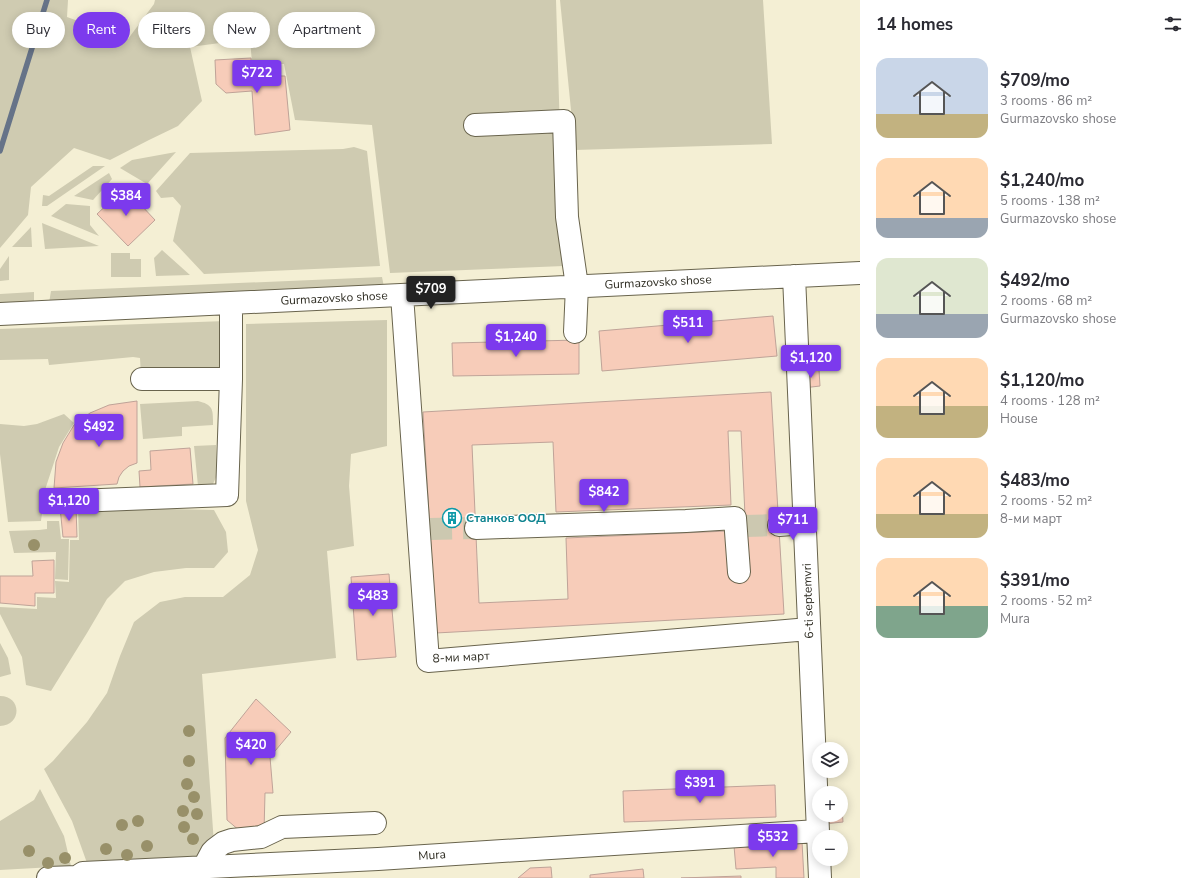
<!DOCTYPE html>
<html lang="en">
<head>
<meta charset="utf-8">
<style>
  :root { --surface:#fff; --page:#f2f2f3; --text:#2b2b33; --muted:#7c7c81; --accent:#7c3aed }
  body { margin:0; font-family:"Nunito Sans",sans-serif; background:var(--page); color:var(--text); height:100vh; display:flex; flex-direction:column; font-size:15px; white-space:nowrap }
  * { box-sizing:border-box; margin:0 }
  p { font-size:13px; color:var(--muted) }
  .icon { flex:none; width:22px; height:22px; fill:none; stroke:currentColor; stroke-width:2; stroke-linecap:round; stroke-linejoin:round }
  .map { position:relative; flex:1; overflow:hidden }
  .panel { display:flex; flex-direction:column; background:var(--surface); width:340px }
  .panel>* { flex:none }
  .banner { position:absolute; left:12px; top:12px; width:380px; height:36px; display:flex; gap:8px }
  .fabs { position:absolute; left:812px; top:742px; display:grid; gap:8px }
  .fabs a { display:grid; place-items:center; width:36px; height:36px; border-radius:50%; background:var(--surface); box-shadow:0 2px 10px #0003; font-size:20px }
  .price { position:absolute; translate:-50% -34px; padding:0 9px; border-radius:4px; background:var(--accent); color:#fff; font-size:13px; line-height:26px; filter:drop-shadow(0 1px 2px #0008) }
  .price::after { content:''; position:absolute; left:50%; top:24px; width:12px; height:9px; margin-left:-6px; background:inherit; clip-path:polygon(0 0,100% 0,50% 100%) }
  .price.on { background:#222; color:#fff }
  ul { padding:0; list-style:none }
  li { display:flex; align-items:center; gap:12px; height:100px; padding:0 16px }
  li span { display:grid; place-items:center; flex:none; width:112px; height:80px; border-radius:12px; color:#555 }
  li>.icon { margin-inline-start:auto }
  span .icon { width:48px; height:48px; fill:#fffc; stroke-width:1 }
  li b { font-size:17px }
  h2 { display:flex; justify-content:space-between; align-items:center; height:48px; padding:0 16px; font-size:17px }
  .chip { padding:0 14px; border-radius:18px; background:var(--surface); box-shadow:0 2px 10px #0003; font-size:14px; line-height:36px }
  .chip.on { background:var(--accent); color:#fff }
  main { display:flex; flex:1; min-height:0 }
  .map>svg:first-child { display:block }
  .green { fill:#cfcbb1 }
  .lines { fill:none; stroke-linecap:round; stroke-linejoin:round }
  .stream { stroke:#667388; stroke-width:5.5 }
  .building { fill:#f7ccb9; stroke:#bfa398; fill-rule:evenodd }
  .minor-tunnel { stroke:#ccc8b0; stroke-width:22; stroke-dasharray:22 11; stroke-linecap:butt }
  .minor-casing { stroke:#69644d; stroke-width:24 }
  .minor { stroke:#fff; stroke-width:22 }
  .tree { fill:#989069 }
  .labels { text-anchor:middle; stroke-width:3; stroke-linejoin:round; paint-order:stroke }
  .street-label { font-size:12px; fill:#2d2b21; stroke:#fff }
  .culture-label { font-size:12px; font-weight:bold; fill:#0d838f; stroke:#fff; text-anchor:start }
</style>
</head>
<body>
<main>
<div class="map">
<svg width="860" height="878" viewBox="0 0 860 878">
  <rect width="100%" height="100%" fill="#f4efd4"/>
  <path class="green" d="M0 0H68L67 17 128 39 154 4 155 0H556L564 266 390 273 372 125 295 120 284 64 252 63 250 39 190 47 202 101 178 126 149 140 110 160 74 148 31 187 28 215 0 248Z
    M560 0H763L772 144 575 150Z
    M354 147 367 151 380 266 204 274 173 241 181 206 173 197 161 198 156 191 190 153 343 149Z
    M176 152 147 184 120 168 132 160Z
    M93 166H105L47 206H42L43 195 49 196Z
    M109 173 112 179 93 200 74 196Z
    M66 204 90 206V225L99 236 51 216Z
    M42 223 99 246 45 249Z
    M31 227 32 247H12Z
    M162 250 190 275 156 276 154 258Z
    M111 253H130V259H141V277H111Z
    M9 256V280L0 281V269Z
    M382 277 384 287 49 303 51 291Z
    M34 292V303L0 304V294Z
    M387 320V446L351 454 349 486 354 546 327 551 336 658 202 674 215 858 87 863 72 821 44 769 53 761 87 722 107 693 120 656 134 622 160 602 185 597H223L250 575 258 550 246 501V324Z
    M226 321 220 371 141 376 140 358 133 357 49 365 48 359 0 360V329Z
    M198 401C214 405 213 410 213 425L182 427V436L143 439 140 404Z
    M64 414 74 423 59 447 45 490 41 521 8 522 0 454V424L24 426 37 424Z
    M216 445 217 475 213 484 198 486 194 446Z
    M78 507 214 510 226 532 228 552 214 568H186L154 572 125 581 107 599 87 633 51 691 26 685 22 657 0 614V607L37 609V597L56 598 55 581 69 582 70 540H79Z
    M47 521H59L61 539H69L68 580 55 579 56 552 14 553 9 531 39 530 47 529Z
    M0 643 8 658 11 674 0 677Z
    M0 696C22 696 22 725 0 726Z
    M40 789 64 836 71 866 0 870V821L34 800Z"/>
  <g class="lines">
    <path class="stream" d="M0 151 47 0"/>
  </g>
  <path class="building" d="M251 58 252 76H285L290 130 255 135 252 91 226 93 216 84 215 60Z
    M125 188 155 220 128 246 97 214Z
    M773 316 777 356 602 371 599 331Z
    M579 340V374L453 376 452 343Z
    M819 370 820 386 803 388 802 371Z
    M771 392 784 614 436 633 423 412ZM728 431H741L748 578 728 531 566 538 568 599 479 603 472 445 553 442 556 512 731 505Z
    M137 401V463L129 466 123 471 119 477 117 484 54 488 56 462 63 443 74 425 90 413 109 405Z
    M190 448 193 484 140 487 139 471 151 470 150 451Z
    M60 507H76L77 537H63Z
    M54 560V593H35V606L0 603V576H33L32 561Z
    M389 574 396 657 357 660 351 577Z
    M256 699 291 732 270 757 273 793H265L264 832 240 831 227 820 225 738Z
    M775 785 776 817 624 822 623 791Z
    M841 794 843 822 824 824 823 815H841Z
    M802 842 804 878H776V867L736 869 734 846Z
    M551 867 552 878H518L530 868Z
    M643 869 644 878H590V875Z
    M741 876V878H681Z"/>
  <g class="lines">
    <path class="minor-tunnel" d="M745 526 779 525
      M430 529 476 528"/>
    <defs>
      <path id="minor" d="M475 125 564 121 567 217 577 286 575 332
        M794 276 820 878
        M402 295 428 661 809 629
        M0 314 860 273
        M142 379H231
        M76 501 227 495 231 379V303
        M779 525 805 523
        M476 528 686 521 735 518 739 572
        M204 867 212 852 215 849 223 843 232 840 261 837 282 827 375 823
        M48 878 77 877 83 873 378 859 818 831"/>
    </defs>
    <use href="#minor" class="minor-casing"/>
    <use href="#minor" class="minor"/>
  </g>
  <g class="tree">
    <circle cx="34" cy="545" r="6"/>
    <circle cx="189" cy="731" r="6"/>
    <circle cx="189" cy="761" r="6"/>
    <circle cx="187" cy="784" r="6"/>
    <circle cx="194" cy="797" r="6"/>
    <circle cx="183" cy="811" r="6"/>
    <circle cx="197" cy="814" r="6"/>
    <circle cx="138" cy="821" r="6"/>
    <circle cx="122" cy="825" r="6"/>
    <circle cx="184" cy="827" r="6"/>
    <circle cx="193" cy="839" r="6"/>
    <circle cx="147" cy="846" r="6"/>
    <circle cx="106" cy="849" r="6"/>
    <circle cx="29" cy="851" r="6"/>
    <circle cx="127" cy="855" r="6"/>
    <circle cx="65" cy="858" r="6"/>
    <circle cx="48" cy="863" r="6"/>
  </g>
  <defs>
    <symbol id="building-ring" viewBox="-11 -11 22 22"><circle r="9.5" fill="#fff" stroke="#0f9aa8" stroke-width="1.5"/><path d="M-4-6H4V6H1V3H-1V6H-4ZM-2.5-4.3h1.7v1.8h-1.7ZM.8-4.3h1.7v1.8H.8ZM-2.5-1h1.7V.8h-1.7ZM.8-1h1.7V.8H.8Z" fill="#0f9aa8"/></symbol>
  </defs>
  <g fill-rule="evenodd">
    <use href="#building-ring" x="441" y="507" width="22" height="22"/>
  </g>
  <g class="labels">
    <g class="street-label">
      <text transform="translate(658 282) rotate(-3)" y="4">Gurmazovsko shose</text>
      <text transform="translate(334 298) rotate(-3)" y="4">Gurmazovsko shose</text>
      <text transform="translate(808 601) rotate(-92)" y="4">6-ti septemvri</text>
      <text transform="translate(461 657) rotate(-3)" y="4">8-ми март</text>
      <text transform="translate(432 855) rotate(-4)" y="4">Mura</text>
    </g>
    <g class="culture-label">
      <text x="466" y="522">Станков ООД</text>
    </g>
  </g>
</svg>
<div class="fabs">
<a><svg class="icon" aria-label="layers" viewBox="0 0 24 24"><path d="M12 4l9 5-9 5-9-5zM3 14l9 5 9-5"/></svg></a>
<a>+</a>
<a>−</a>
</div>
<b class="price" style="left:257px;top:94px">$722</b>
<b class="price" style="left:126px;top:217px">$384</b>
<b class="price on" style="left:431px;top:310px">$709</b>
<b class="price" style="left:688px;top:344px">$511</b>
<b class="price" style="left:516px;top:358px">$1,240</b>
<b class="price" style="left:811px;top:379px">$1,120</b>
<b class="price" style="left:99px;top:448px">$492</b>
<b class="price" style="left:604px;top:513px">$842</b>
<b class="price" style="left:69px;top:522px">$1,120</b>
<b class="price" style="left:793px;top:541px">$711</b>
<b class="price" style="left:373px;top:617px">$483</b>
<b class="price" style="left:251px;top:766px">$420</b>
<b class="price" style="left:700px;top:804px">$391</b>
<b class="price" style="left:773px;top:858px">$532</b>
<div class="banner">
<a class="chip">Buy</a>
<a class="chip on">Rent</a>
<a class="chip">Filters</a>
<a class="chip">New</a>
<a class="chip">Apartment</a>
</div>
</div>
<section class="panel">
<h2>14 homes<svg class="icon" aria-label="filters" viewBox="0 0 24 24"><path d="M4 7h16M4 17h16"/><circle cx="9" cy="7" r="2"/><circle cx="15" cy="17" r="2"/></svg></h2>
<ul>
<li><span style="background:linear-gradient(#c9d6e8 70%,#c2b280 0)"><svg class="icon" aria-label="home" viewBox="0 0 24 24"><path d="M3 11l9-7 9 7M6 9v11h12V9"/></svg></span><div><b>$709/mo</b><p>3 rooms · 86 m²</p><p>Gurmazovsko shose</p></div></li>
<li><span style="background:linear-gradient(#ffd9b3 75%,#9aa5b1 0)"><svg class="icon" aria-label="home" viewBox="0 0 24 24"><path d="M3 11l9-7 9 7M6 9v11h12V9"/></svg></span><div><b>$1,240/mo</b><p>5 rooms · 138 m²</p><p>Gurmazovsko shose</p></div></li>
<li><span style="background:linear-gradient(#dfe7d0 70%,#9aa5b1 0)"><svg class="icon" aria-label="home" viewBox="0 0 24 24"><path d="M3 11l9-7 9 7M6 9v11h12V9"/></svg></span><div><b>$492/mo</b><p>2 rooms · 68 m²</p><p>Gurmazovsko shose</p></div></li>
<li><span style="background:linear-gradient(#ffd9b3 60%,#c2b280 0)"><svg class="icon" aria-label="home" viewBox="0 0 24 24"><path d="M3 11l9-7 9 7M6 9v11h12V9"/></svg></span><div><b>$1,120/mo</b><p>4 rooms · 128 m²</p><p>House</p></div></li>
<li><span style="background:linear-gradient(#ffd9b3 70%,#c2b280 0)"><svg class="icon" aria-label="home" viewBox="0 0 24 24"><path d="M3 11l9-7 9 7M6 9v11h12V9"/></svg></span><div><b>$483/mo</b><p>2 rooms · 52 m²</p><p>8-ми март</p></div></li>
<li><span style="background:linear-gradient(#ffd9b3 60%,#7fa58c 0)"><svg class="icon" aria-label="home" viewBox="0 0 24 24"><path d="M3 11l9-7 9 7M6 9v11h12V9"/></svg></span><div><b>$391/mo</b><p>2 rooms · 52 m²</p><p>Mura</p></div></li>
</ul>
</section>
</main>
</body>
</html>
